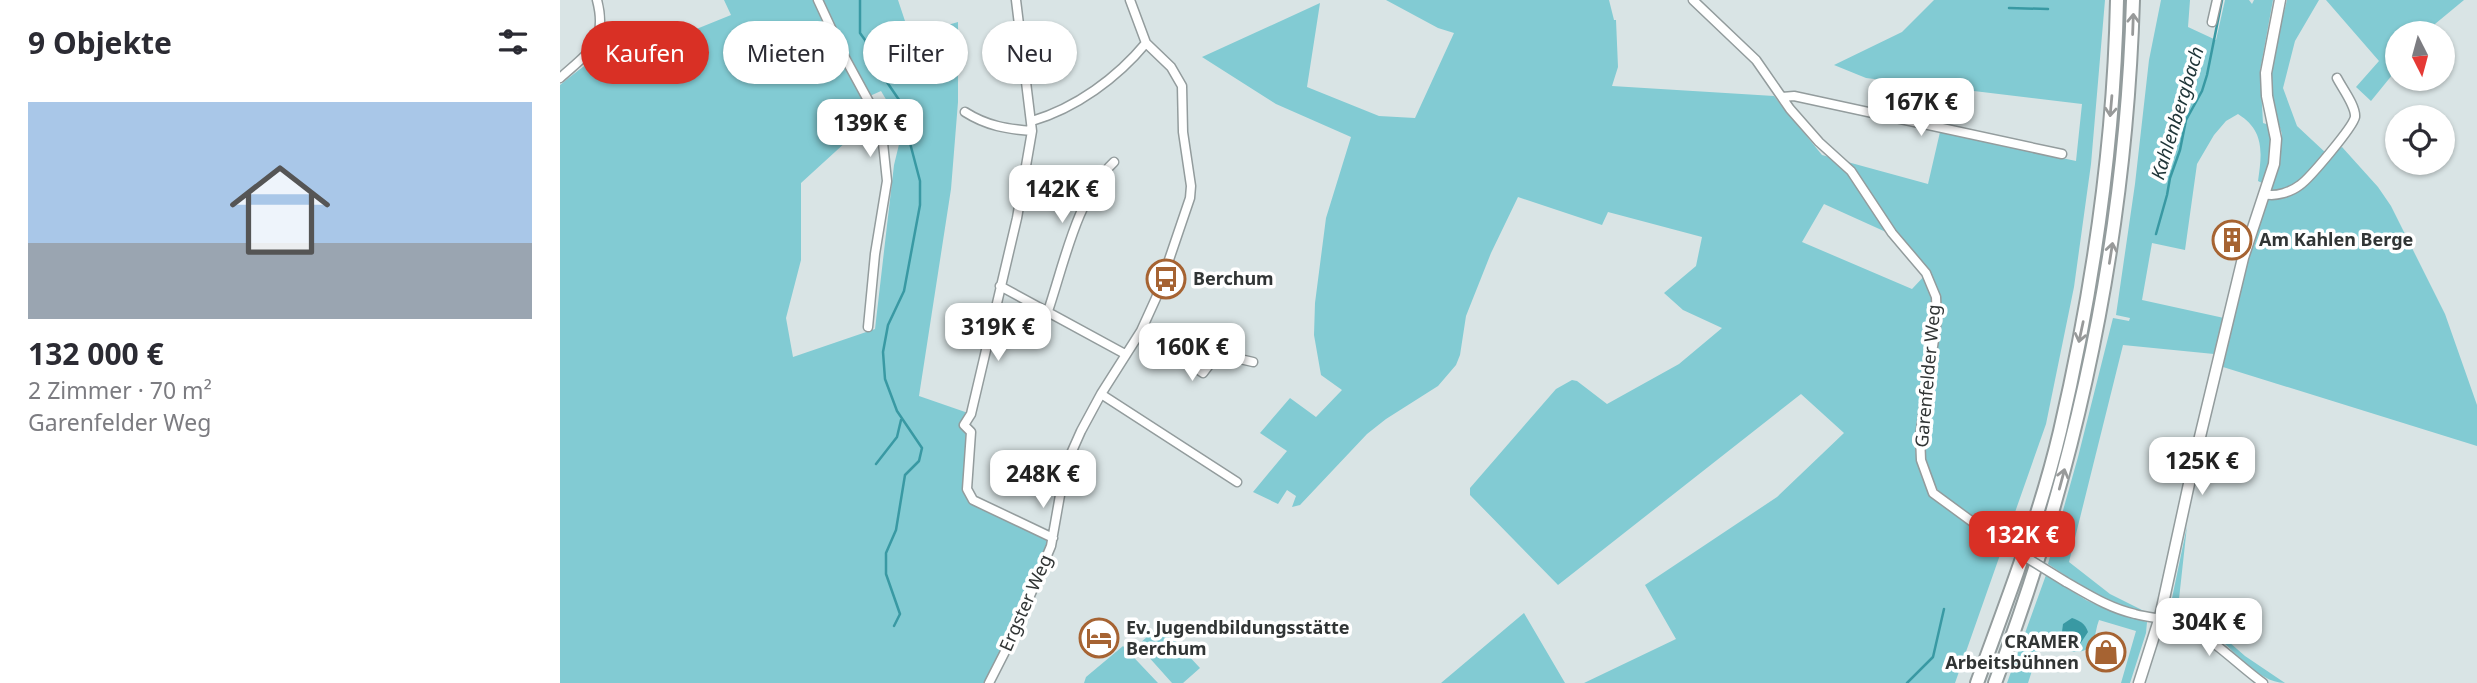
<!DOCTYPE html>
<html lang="de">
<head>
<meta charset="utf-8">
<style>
  :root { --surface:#fff; --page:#f2f2f3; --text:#2b2b33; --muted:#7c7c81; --accent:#d93025 }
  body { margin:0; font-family:"Noto Sans",sans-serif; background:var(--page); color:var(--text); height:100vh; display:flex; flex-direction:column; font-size:26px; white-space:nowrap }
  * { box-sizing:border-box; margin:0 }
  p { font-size:23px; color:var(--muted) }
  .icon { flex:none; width:38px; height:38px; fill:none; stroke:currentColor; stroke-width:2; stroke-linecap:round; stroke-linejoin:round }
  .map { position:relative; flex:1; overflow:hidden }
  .side { display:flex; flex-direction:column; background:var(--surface); width:560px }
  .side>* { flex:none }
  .hud { position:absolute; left:21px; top:21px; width:665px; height:63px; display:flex; gap:14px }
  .needle { width:46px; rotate:174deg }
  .controls { position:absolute; left:1825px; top:21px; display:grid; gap:14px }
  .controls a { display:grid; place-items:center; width:70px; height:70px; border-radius:50%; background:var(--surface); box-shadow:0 2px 5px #0004; font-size:35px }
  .price { position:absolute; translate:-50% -60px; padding:0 16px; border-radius:14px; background:#fff; color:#222; font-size:23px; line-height:46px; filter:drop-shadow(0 2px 4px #0008) }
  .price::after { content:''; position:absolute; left:50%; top:42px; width:21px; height:16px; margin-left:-10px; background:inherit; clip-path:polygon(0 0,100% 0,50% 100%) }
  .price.current { background:var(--accent); color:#fff }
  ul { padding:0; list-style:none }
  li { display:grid; align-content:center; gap:14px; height:371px; padding:0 28px }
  li span { display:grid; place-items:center; height:217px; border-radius:0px; color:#555 }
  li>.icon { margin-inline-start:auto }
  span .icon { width:126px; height:126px; fill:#fffc; stroke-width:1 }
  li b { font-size:30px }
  h2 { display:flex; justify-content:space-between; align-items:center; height:84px; padding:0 28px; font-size:30px }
  .tag { padding:0 24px; border-radius:32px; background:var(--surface); box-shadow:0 2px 5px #0004; font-size:24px; line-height:63px }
  .tag.current { background:var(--accent); color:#fff }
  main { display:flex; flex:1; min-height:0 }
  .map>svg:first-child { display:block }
  .green { fill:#82cbd3; fill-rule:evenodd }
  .water { fill:#3999a3 }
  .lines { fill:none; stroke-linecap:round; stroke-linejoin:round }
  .stream { stroke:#3999a3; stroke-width:2.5 }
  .minor-casing { stroke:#939c9d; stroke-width:11 }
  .major-casing { stroke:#939c9d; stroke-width:13 }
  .highway-casing { stroke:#939c9d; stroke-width:16 }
  .minor { stroke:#fff; stroke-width:8 }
  .major { stroke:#fff; stroke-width:10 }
  .highway { stroke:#fff; stroke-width:12 }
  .minor-bridge-casing { stroke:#939c9d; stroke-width:11; stroke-linecap:butt }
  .minor-bridge { stroke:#fff; stroke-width:8 }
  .oneway { stroke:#989a9a }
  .labels { text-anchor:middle; stroke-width:7; stroke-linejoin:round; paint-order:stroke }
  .poi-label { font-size:18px; font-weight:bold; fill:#313535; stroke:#fff; text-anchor:start }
  .street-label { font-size:18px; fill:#313535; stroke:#fff }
  .water-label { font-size:19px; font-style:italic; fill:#1e3437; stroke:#fff }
</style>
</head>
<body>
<main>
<section class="side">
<h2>9 Objekte<svg class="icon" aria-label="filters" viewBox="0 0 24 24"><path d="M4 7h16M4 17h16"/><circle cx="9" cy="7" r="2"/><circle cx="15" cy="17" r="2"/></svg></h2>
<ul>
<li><span style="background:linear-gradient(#a9c7e8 65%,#9aa5b1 0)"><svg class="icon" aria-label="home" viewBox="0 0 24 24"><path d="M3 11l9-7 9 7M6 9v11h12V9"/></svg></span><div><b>132 000 €</b><p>2 Zimmer · 70 m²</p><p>Garenfelder Weg</p></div></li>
</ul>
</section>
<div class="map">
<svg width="1917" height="683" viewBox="0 0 1917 683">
  <rect width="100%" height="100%" fill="#d9e4e5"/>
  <path class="green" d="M164 0H338L350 36 398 22V102L391 189 359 396 411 414 404 425 411 432 409 495 493 538 429 683H0V85C16 71 35 60 49 44L58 47 72 75 137 53 129 32 171 15ZM321 91 343 128 334 165 315 329 233 357 226 318 241 260V183L287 141 274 112Z
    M826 0H1049L1054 20H1056L1058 67 1052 86 1214 96 1262 155 1368 184 1380 132 1516 161 1522 104 1306 78 1274 65 1342 32 1374 0H1545L1531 164 1514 287 1486 424 1395 683H1024L1116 639 1085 585 1217 497 1284 433 1241 394 998 585 910 495V488L996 389 1012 380 1017 381 1047 404 1119 364 1162 328 1123 310 1104 293 1136 266 1142 237 1048 212 1042 225 958 197 931 253 906 316 900 355 896 365 878 386 826 419 807 434 740 505 732 507 736 496 727 490 718 504 693 492 727 451 700 433 730 398 756 417 782 390 761 375 754 335 755 303 766 218 791 137 716 104 642 57 760 3 747 87 819 116 855 118 894 33 878 28ZM1264 204 1337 237 1368 272 1352 289 1242 242ZM1374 304H1381V314L1363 451 1371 481 1387 502 1383 507C1365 491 1358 472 1355 448Z
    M1601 0H1630L1628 27 1656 40 1665 0H1689L1692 4 1694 0H1713L1700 71 1703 123 1706 124 1709 120 1713 151 1704 184 1698 181C1702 153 1705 131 1678 114L1666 121 1654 135 1637 164 1625 250 1592 243 1582 300 1664 318 1654 354 1563 345 1509 562 1550 594 1588 613 1547 603 1488 564 1518 457 1553 318 1569 321 1570 318 1556 315 1575 184 1589 60Z
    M1727 0H1759L1735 41 1723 88 1737 126 1767 154 1782 147 1818 187 1831 206 1885 314 1917 405V446L1663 367 1688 260 1720 162 1722 134 1712 103 1710 77 1715 48Z
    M1766 0H1904L1875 24 1867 33H1838L1837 69 1811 101 1796 87 1819 61Z
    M1627 526 1619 599 1621 607 1661 635 1685 656 1725 683C1697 683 1670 645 1648 629 1637 622 1623 619 1613 611L1611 603Z
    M1486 575 1526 600 1550 611 1587 622 1586 633 1570 683H1561L1576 631 1539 620C1536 627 1536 635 1533 642 1525 661 1495 647 1481 643L1468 683H1447Z
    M964 613 1005 683H881Z
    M600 625 640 668 623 683H612L578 645Z
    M563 646 598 683H524L526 677Z"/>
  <path class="water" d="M1512 618C1520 621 1525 623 1528 632L1520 644 1501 640 1503 624Z"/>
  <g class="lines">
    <path class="stream" d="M300 0V33L315 54 320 72 346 110 350 127V143L360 181V205L344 291 328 325 323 352 325 379 337 411 362 448 359 461 345 475 336 530 326 553V574L340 614 334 626
      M1449 8 1488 9
      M1596 234 1607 195 1610 178 1620 150 1626 120 1642 91 1647 75 1662 0
      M316 464 337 437 341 420
      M1347 683 1373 657 1384 609"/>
    <defs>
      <path id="minor" d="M258 0 284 56 321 124 327 181 315 254 308 327
        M456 0 472 131 457 218 411 414 404 425 411 432 407 489 413 500 493 538
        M1133 0 1196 60 1230 109 1259 142 1291 171 1332 233 1366 273 1376 297 1377 319 1360 436 1361 460 1373 493 1433 537
        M1652 22 1657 0
        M0 78C29 52 48 42 37 0
        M1222 97 1234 96 1502 154
        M405 112C427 126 447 129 472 131
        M472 121C516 108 557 78 586 43
        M1704 194C1716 197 1731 192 1740 185 1750 178 1793 127 1795 117 1796 106 1782 88 1777 78
        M440 286 565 354
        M488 311C504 264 517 197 554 162
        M581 331 643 373 662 348 680 359 693 362
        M541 394 677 482
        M1506 582C1529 595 1549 608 1575 614 1594 619 1611 618 1628 627 1656 641 1678 665 1703 683
        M429 683 453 636 491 546 505 467 521 431 541 394 581 331 596 298 630 198 631 186 623 132 622 86 611 67 586 43 570 0"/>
      <path id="major" d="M1579 683 1600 617 1632 470 1683 258 1714 164 1716 139 1707 96 1706 73 1720 0"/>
      <path id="highway" d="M1417 683C1447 600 1480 516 1500 431 1533 289 1554 145 1557 0
        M1435 683C1519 462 1566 236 1573 0"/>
    </defs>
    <use href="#minor" class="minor-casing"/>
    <use href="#major" class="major-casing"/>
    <use href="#highway" class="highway-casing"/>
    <use href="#minor" class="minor"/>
    <use href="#major" class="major"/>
    <use href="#highway" class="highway"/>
    <defs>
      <path id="minor-bridge" d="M1433 537 1506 582"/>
    </defs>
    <use href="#minor-bridge" class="minor-bridge-casing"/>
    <use href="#minor-bridge" class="minor-bridge"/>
  </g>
  <defs><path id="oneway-shaft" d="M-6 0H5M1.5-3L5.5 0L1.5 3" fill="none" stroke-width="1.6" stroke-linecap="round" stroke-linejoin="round" transform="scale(1.75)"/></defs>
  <g class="oneway">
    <use href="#oneway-shaft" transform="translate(1573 24) rotate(-88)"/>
    <use href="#oneway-shaft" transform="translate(1551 106) rotate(95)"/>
    <use href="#oneway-shaft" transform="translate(1551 253) rotate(-81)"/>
    <use href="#oneway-shaft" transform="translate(1521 332) rotate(102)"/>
    <use href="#oneway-shaft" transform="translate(1502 479) rotate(-75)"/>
  </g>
  <defs>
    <symbol id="building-ring" viewBox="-11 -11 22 22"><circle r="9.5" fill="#fff" stroke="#a66332" stroke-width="1.5"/><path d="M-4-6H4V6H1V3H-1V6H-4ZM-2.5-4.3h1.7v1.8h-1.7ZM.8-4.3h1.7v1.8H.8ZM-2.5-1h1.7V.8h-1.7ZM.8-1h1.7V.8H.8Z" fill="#a66332"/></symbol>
    <symbol id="bus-ring" viewBox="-11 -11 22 22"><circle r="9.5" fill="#fff" stroke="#a66332" stroke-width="1.5"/><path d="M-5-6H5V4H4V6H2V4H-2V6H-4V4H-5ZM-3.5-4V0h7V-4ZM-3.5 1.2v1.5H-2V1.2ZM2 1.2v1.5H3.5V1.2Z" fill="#a66332"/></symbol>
    <symbol id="hotel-ring" viewBox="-11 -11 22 22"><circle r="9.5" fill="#fff" stroke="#a66332" stroke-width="1.5"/><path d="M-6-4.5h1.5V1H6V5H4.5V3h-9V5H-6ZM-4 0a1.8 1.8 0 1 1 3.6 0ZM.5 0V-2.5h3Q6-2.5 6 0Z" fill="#a66332"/></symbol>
    <symbol id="shop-ring" viewBox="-11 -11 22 22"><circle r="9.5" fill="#fff" stroke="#a66332" stroke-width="1.5"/><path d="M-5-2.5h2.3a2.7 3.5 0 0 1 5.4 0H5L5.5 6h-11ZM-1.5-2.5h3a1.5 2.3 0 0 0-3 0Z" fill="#a66332"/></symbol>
  </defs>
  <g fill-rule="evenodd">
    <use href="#building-ring" x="1650" y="218" width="44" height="44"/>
    <use href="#bus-ring" x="584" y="257" width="44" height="44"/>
    <use href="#hotel-ring" x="517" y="616" width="44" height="44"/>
    <use href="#shop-ring" x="1524" y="630" width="44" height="44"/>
  </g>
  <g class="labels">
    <g class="poi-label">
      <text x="1699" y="246">Am Kahlen Berge</text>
      <text x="633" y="285">Berchum</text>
      <text x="566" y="634">Ev. Jugendbildungsstätte<tspan x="566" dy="21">Berchum</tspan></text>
      <text x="1519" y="648" text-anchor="end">CRAMER<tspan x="1519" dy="21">Arbeitsbühnen</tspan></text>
    </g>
    <g class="street-label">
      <text transform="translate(1368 376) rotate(-85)" y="6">Garenfelder Weg</text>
      <text transform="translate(466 603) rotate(-66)" y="6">Ergster Weg</text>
    </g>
    <g class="water-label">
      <text transform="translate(1617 113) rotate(-73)" y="7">Kahlenbergbach</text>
    </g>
  </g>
</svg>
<div class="controls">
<a><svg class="needle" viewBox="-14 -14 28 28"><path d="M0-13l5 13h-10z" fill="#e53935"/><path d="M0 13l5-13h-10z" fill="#7c7c81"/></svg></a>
<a><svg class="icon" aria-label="locate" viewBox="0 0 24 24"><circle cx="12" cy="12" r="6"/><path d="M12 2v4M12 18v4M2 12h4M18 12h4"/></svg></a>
</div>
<b class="price" style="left:1361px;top:138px">167K €</b>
<b class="price" style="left:310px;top:159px">139K €</b>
<b class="price" style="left:502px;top:225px">142K €</b>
<b class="price" style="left:438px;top:363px">319K €</b>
<b class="price" style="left:632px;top:383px">160K €</b>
<b class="price" style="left:1642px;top:497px">125K €</b>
<b class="price" style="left:483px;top:510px">248K €</b>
<b class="price current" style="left:1462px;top:571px">132K €</b>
<b class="price" style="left:1649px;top:658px">304K €</b>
<div class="hud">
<a class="tag current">Kaufen</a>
<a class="tag">Mieten</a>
<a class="tag">Filter</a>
<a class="tag">Neu</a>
</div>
</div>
</main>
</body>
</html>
